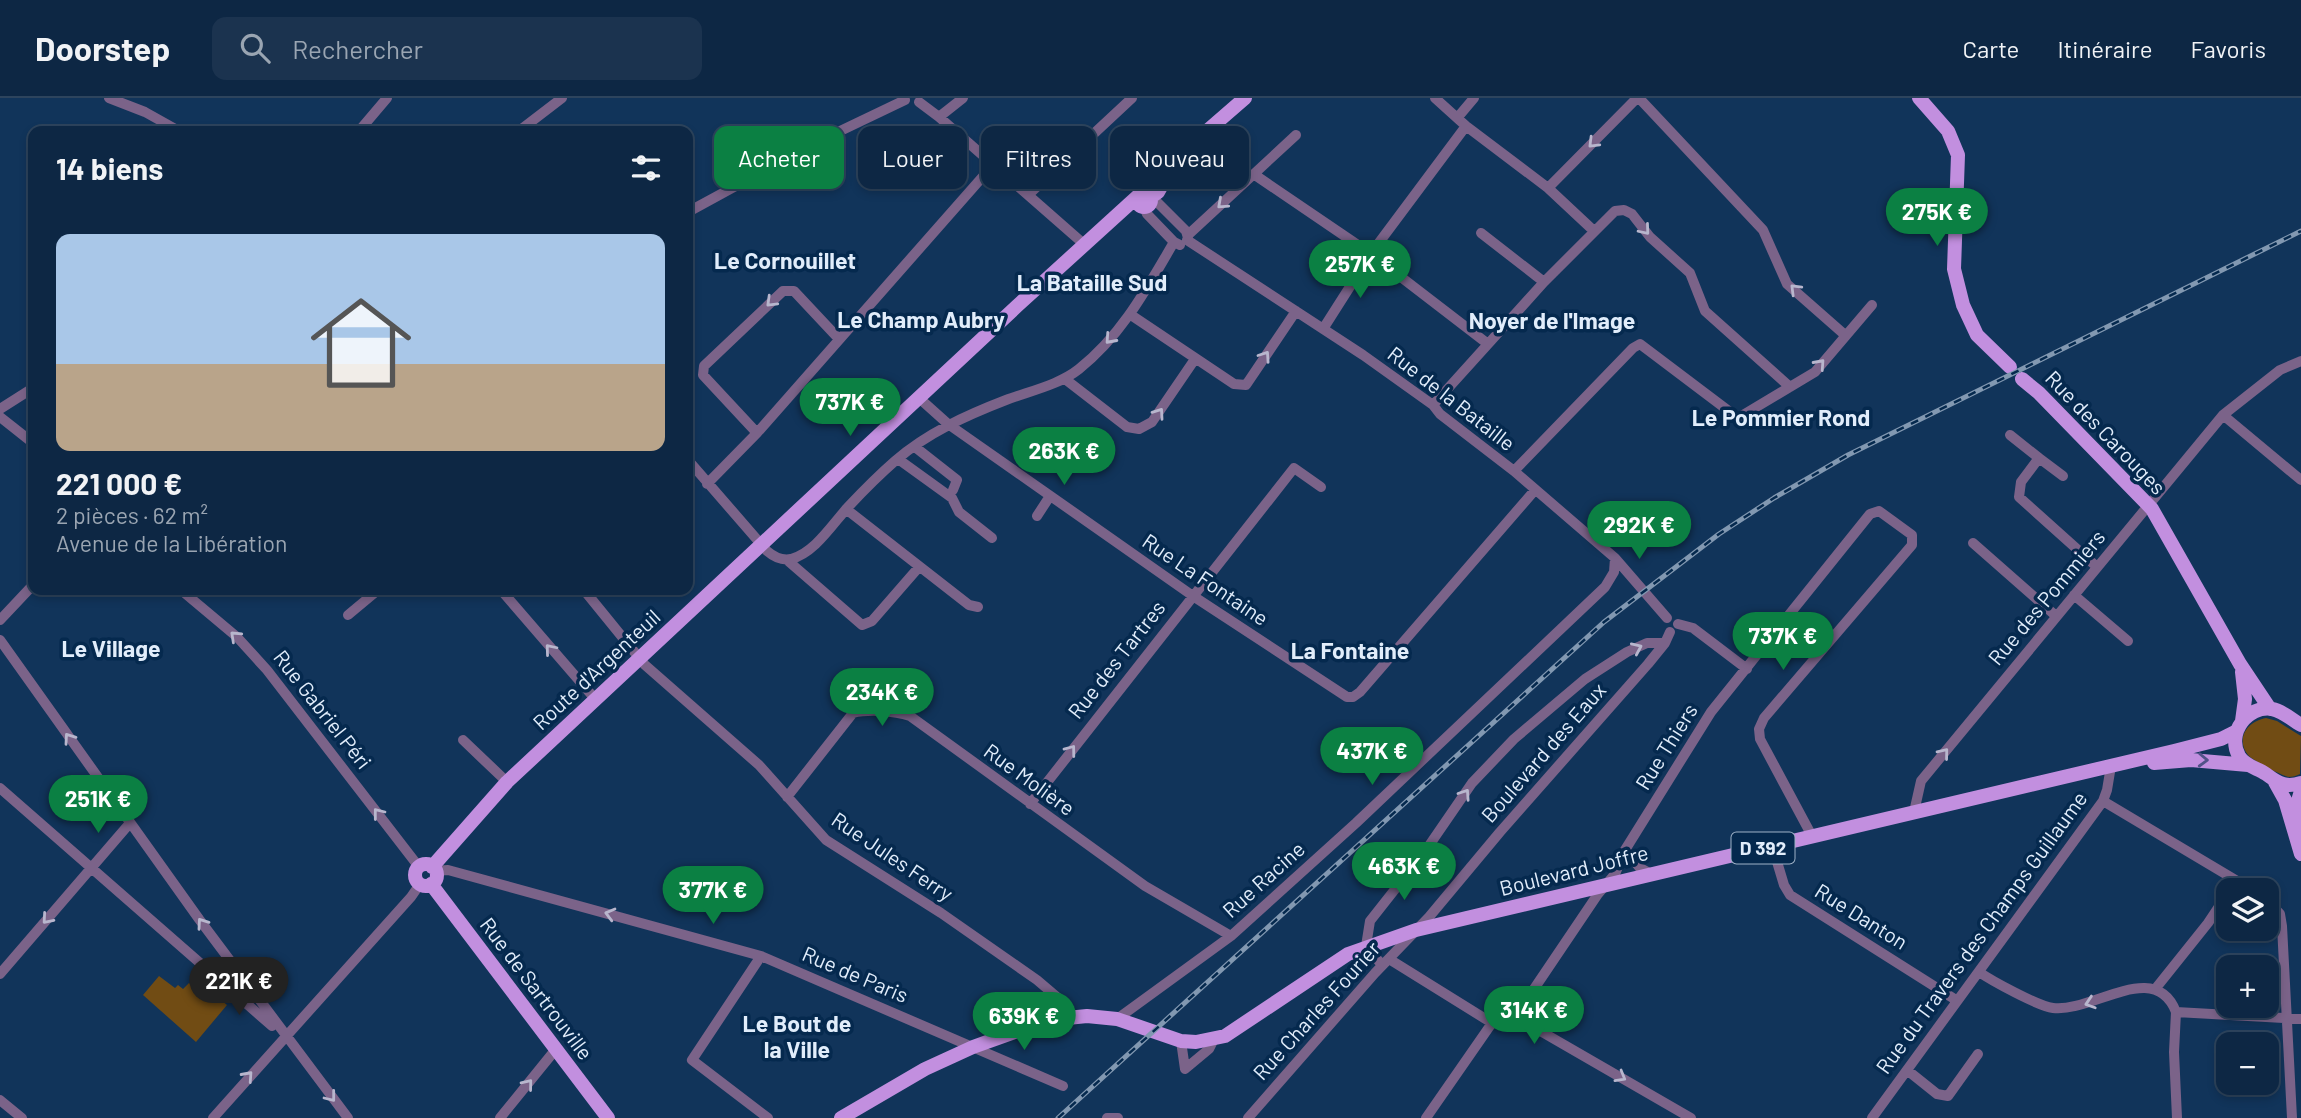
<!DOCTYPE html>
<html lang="fr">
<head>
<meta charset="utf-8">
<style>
  :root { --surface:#0d2744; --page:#1b334f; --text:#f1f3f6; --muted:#9aa5b2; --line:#2d445d; --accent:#0b8043 }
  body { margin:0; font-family:Barlow,sans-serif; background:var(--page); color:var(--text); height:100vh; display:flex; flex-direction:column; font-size:26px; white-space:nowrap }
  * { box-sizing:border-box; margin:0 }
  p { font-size:23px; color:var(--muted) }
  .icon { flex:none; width:38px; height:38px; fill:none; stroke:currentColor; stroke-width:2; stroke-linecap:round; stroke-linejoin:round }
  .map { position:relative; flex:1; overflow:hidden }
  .drawer { position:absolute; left:28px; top:28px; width:665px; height:469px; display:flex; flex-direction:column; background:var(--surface); border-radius:14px; box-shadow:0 4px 10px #0003,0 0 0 2px var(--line) }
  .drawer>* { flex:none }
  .guide { position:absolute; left:714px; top:28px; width:665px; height:63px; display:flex; gap:14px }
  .buttons { position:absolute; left:2216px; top:780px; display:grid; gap:14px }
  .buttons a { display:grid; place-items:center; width:63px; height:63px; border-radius:14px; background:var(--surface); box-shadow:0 4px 10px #0003,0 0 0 2px var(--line); font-size:35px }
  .price { position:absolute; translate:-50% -60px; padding:0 16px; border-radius:24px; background:var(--accent); color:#fff; font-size:23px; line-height:46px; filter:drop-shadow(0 2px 4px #0008) }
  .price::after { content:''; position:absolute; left:50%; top:42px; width:21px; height:16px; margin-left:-10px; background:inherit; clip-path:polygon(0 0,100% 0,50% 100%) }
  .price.on { background:#222; color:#fff }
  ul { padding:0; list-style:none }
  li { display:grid; align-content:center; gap:14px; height:371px; padding:0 28px }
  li+li { border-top:2px solid var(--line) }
  li span { display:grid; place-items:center; height:217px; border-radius:14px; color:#555 }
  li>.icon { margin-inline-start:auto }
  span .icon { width:126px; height:126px; fill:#fffc; stroke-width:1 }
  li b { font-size:30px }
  h2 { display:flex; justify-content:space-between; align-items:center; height:84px; padding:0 28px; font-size:30px }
  .pill { padding:0 24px; border-radius:14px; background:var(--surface); box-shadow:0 4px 10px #0003,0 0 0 2px var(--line); font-size:24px; line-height:63px }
  .pill.on { background:var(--accent); color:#fff }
  header { display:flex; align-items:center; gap:42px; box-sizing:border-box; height:98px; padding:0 35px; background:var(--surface); border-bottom:2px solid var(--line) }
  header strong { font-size:33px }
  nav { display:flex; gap:38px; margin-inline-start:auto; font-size:24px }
  .search { width:490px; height:63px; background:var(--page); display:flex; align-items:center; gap:18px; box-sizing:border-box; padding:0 24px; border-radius:14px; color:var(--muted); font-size:26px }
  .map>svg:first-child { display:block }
  .green { fill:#714c14 }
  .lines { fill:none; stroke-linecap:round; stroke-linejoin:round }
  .minor { stroke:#7b6389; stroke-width:10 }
  .major { stroke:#c28fdf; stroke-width:14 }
  .rail-casing { stroke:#8298b1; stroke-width:5 }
  .rail { stroke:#05294e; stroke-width:2.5; stroke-dasharray:8; stroke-linecap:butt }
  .oneway { stroke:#b8b6cd }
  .oneway2 { stroke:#515288 }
  .labels { text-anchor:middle; stroke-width:7; stroke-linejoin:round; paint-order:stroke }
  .shield { fill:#05294e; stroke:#9fb2c7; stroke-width:2 }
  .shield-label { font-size:19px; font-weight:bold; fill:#e1edfb }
  .street-label { font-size:21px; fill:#e1edfb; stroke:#05294e }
  .neighbourhood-label { font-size:23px; font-weight:bold; fill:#e1edfb; stroke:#05294e }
</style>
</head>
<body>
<header>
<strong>Doorstep</strong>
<div class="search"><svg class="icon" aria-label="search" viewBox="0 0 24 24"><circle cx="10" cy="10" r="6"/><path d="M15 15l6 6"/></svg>Rechercher</div>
<nav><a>Carte</a><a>Itinéraire</a><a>Favoris</a></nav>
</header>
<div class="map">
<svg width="2301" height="1020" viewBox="0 0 2301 1020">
  <rect width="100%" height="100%" fill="#11345a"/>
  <path class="green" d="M2266 620 2277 623 2301 638 2300 676C2296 678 2293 679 2289 679 2282 678 2252 662 2248 657 2235 640 2248 623 2266 620Z
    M159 878 175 890 178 887 183 891 189 885 200 894 205 888 227 907 196 944 143 897Z"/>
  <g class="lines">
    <path class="minor" d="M109 0 145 14 179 33
      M1435 0 1466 28 1548 90 1594 133
      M1639 0 1763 132 1787 186 1845 237
      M919 4 939 19 1085 147
      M939 19 963 0
      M1458 19 1474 0
      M359 33 387 0
      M519 33 562 0
      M1000 73 1033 41
      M1255 77 1371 156 1488 246
      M1548 90 1637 0
      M1028 97 1132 0
      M1151 104 1155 102 1186 133 1188 140
      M1144 109 1147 116 1174 144 1180 147
      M688 114 813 46 905 2
      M1481 135 1544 184
      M1189 136 1296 37
      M1187 142 1363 257 1433 307 1440 316 1514 373 1615 460 1667 520
      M1131 217 1234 286 1246 287 1296 213
      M1323 231 1372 154 1466 28
      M1065 281 1127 329 1139 331 1152 324 1195 261
      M919 300 948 326 1193 498 1347 599H1353L1360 594 1535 392
      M1433 307 1544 184 1615 113 1624 112 1632 116 1650 139 1690 175 1705 213 1790 289
      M0 311 33 290
      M2223 317 2301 382
      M0 319 33 345
      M757 335 703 277 704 268 783 193H794L839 241
      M2010 337 2039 360 2021 384 2019 399 2097 469
      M915 349 957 382 953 392
      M2039 360 2063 378
      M898 361 952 400 959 414 992 440
      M688 362 767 453C774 459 781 463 791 461 815 455 833 425 849 408 864 392 879 377 895 363 927 335 967 317 1006 302 1030 293 1059 287 1079 271 1122 237 1147 190 1174 144
      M1514 373 1633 250 1640 246 1738 320 1815 274 1872 207
      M707 386 757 335 993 67
      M846 411 969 507 978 509
      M1037 418 1050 398
      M1973 445 2056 518
      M787 462 862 527 872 523 919 469
      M181 492 237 539 267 572 419 769
      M501 492 596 602
      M584 492 645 567 759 667 826 742 941 815 1037 882 1064 905 1071 918
      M2074 497 2128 543
      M348 517 378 492
      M0 522 33 487
      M1678 526 1693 530 1747 571
      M0 542 199 821 348 1020
      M463 642 507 684
      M0 690 272 928
      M787 699 853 615C869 611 894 613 910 618L1145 788 1231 838
      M2103 703 2254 793
      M1030 706 1294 370 1321 389
      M1914 714 1921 683 2223 317 2280 272 2301 263
      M1772 747 1784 787 1790 797 1956 902
      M1625 752 1640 770 1651 776
      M435 773 448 772 761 858 1063 988
      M2266 801 2280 816 2282 828 2292 1020
      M761 858 692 962 768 1020
      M1389 861 1492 925 1518 926 1542 934 1691 1020
      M1382 867 1366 848 1370 823 1426 752 1472 685 1514 641 1585 581 1627 554 1647 545H1665
      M1979 874C1992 883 2038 908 2053 910 2092 915 2155 860 2176 914
      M0 876 130 725
      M2156 890 2208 825 2228 795
      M2176 914 2301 921
      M2176 914 2174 954 2177 1020
      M1117 921 1231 838 1356 725 1605 489 1614 474 1615 460
      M1511 925 1598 796 1615 776 1625 752 1711 614 1870 416 1879 413 1912 437V447L1764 620 1759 631 1760 641 1812 738
      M1181 943 1185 971 1209 951 1214 941
      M1907 972 1937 996 1948 998 1978 956
      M0 1002 22 1020
      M213 1020 411 799 420 786
      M500 1020 556 951
      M1107 1020H1118
      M1248 1020 1375 875 1429 819 1500 734 1648 566 1665 545 1670 534
      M1426 1020 1492 925
      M1872 1020 2103 703 2107 692 2111 668"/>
    <path class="major" d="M1919 0 1948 33 1958 57 1954 171 1963 207 1977 237 2010 269
      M1137 102a7 7 0 1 1 14 0a7 7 0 1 1-14 0Z
      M1141 95 1170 62 1177 59 1245 0
      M1151 99 1158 94 1168 76
      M2022 281 2039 295 2152 411 2240 566 2270 611
      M2242 574 2245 601 2242 623
      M2301 627C2292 622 2283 613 2272 611 2248 607 2226 635 2239 658 2245 668 2257 670 2266 676 2278 685 2285 690 2301 685
      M2154 665 2191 662 2248 667
      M2275 684 2285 702 2301 756
      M2301 726 2297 706 2301 693
      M415 777a11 11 0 1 1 22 0a11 11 0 1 1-22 0Z
      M432 769 507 684 1017 208 1138 98
      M431 786 608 1020
      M841 1020 925 971 973 949 1048 922 1087 918 1117 921 1181 943 1196 944 1225 938 1348 856 1416 832 2174 653 2221 641 2237 633"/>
    <defs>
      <path id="rail" d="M1058 1020 1604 524 1719 436 1774 400 1848 357 2301 133"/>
    </defs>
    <use href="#rail" class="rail-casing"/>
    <use href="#rail" class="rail"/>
  </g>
  <defs><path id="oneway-chevron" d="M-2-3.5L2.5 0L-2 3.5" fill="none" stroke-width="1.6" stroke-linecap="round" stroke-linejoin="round" transform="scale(1.75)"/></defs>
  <g class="oneway">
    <use href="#oneway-chevron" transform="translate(1593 45) rotate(135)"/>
    <use href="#oneway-chevron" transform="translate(1222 106) rotate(138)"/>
    <use href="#oneway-chevron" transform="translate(1645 132) rotate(50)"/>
    <use href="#oneway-chevron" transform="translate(1795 191) rotate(-135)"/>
    <use href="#oneway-chevron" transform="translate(771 204) rotate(136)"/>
    <use href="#oneway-chevron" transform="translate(1110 241) rotate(132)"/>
    <use href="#oneway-chevron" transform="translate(1265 258) rotate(-56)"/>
    <use href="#oneway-chevron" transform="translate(1820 266) rotate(-48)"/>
    <use href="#oneway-chevron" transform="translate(1159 315) rotate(-55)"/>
    <use href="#oneway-chevron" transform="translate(235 538) rotate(-137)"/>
    <use href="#oneway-chevron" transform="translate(1637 550) rotate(-24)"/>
    <use href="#oneway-chevron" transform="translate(550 551) rotate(-130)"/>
    <use href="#oneway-chevron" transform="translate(69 640) rotate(-125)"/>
    <use href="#oneway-chevron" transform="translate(1071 652) rotate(-53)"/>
    <use href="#oneway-chevron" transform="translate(1944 655) rotate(-51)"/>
    <use href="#oneway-chevron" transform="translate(1465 696) rotate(-56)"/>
    <use href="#oneway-chevron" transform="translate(378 715) rotate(-128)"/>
    <use href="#oneway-chevron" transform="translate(610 816) rotate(-165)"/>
    <use href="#oneway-chevron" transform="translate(47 821) rotate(131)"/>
    <use href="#oneway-chevron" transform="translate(202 825) rotate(-125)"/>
    <use href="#oneway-chevron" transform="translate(2090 905) rotate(162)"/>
    <use href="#oneway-chevron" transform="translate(248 978) rotate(-48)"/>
    <use href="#oneway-chevron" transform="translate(1621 979) rotate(30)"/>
    <use href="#oneway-chevron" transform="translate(528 986) rotate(-51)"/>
    <use href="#oneway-chevron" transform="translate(331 999) rotate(52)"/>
  </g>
  <use class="oneway2" href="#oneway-chevron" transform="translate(2203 662) rotate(2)"/>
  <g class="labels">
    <rect class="shield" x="1731.5" y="734.5" width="63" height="31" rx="5"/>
    <g class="shield-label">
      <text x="1763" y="757">D 392</text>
    </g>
    <g class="street-label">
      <text transform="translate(1451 301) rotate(38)" y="7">Rue de la Bataille</text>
      <text transform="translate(2105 335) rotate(46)" y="7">Rue des Carouges</text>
      <text transform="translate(1205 482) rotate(34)" y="7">Rue La Fontaine</text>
      <text transform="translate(2047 500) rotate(-50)" y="7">Rue des Pommiers</text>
      <text transform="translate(1117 562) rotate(-52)" y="7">Rue des Tartres</text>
      <text transform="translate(597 572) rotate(-43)" y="7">Route d'Argenteuil</text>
      <text transform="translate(322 612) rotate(52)" y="7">Rue Gabriel Péri</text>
      <text transform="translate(1667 649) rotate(-58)" y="7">Rue Thiers</text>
      <text transform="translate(1544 655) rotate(-49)" y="7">Boulevard des Eaux</text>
      <text transform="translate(1029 682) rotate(36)" y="7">Rue Molière</text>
      <text transform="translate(892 759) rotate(34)" y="7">Rue Jules Ferry</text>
      <text transform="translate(1574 773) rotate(-14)" y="7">Boulevard Joffre</text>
      <text transform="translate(1264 782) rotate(-42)" y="7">Rue Racine</text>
      <text transform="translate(1861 819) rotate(32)" y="7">Rue Danton</text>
      <text transform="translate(1982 835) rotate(-54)" y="7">Rue du Travers des Champs Guillaume</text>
      <text transform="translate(855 877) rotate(23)" y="7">Rue de Paris</text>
      <text transform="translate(536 891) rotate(53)" y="7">Rue de Sartrouville</text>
      <text transform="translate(1317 913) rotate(-48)" y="7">Rue Charles Fourier</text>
    </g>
    <g class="neighbourhood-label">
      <text x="785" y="171">Le Cornouillet</text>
      <text x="1092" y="193">La Bataille Sud</text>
      <text x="921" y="230">Le Champ Aubry</text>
      <text x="1552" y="231">Noyer de l'Image</text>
      <text x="1781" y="328">Le Pommier Rond</text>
      <text x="111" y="559">Le Village</text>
      <text x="1350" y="561">La Fontaine</text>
      <text x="797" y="934">Le Bout de<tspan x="797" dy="26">la Ville</tspan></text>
    </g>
  </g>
</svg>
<div class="buttons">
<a><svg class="icon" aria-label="layers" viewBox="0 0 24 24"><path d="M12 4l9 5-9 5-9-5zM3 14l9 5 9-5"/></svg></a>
<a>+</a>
<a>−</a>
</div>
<b class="price" style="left:1937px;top:150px">275K €</b>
<b class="price" style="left:1360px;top:202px">257K €</b>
<b class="price" style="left:850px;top:340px">737K €</b>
<b class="price" style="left:1064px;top:389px">263K €</b>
<b class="price" style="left:1639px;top:463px">292K €</b>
<b class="price" style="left:1783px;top:574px">737K €</b>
<b class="price" style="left:882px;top:630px">234K €</b>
<b class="price" style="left:1372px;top:689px">437K €</b>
<b class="price" style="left:98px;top:737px">251K €</b>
<b class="price" style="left:1404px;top:804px">463K €</b>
<b class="price" style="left:713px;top:828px">377K €</b>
<b class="price on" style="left:239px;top:919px">221K €</b>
<b class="price" style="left:1534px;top:948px">314K €</b>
<b class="price" style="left:1024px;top:954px">639K €</b>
<div class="guide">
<a class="pill on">Acheter</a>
<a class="pill">Louer</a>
<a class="pill">Filtres</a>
<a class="pill">Nouveau</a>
</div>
<section class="drawer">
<h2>14 biens<svg class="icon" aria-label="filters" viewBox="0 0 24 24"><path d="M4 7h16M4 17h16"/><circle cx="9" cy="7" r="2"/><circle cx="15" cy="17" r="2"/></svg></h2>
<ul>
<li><span style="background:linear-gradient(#a9c7e8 60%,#b9a48a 0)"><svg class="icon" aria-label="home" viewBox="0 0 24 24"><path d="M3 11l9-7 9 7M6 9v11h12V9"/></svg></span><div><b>221 000 €</b><p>2 pièces · 62 m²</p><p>Avenue de la Libération</p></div></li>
</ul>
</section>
</div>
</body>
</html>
